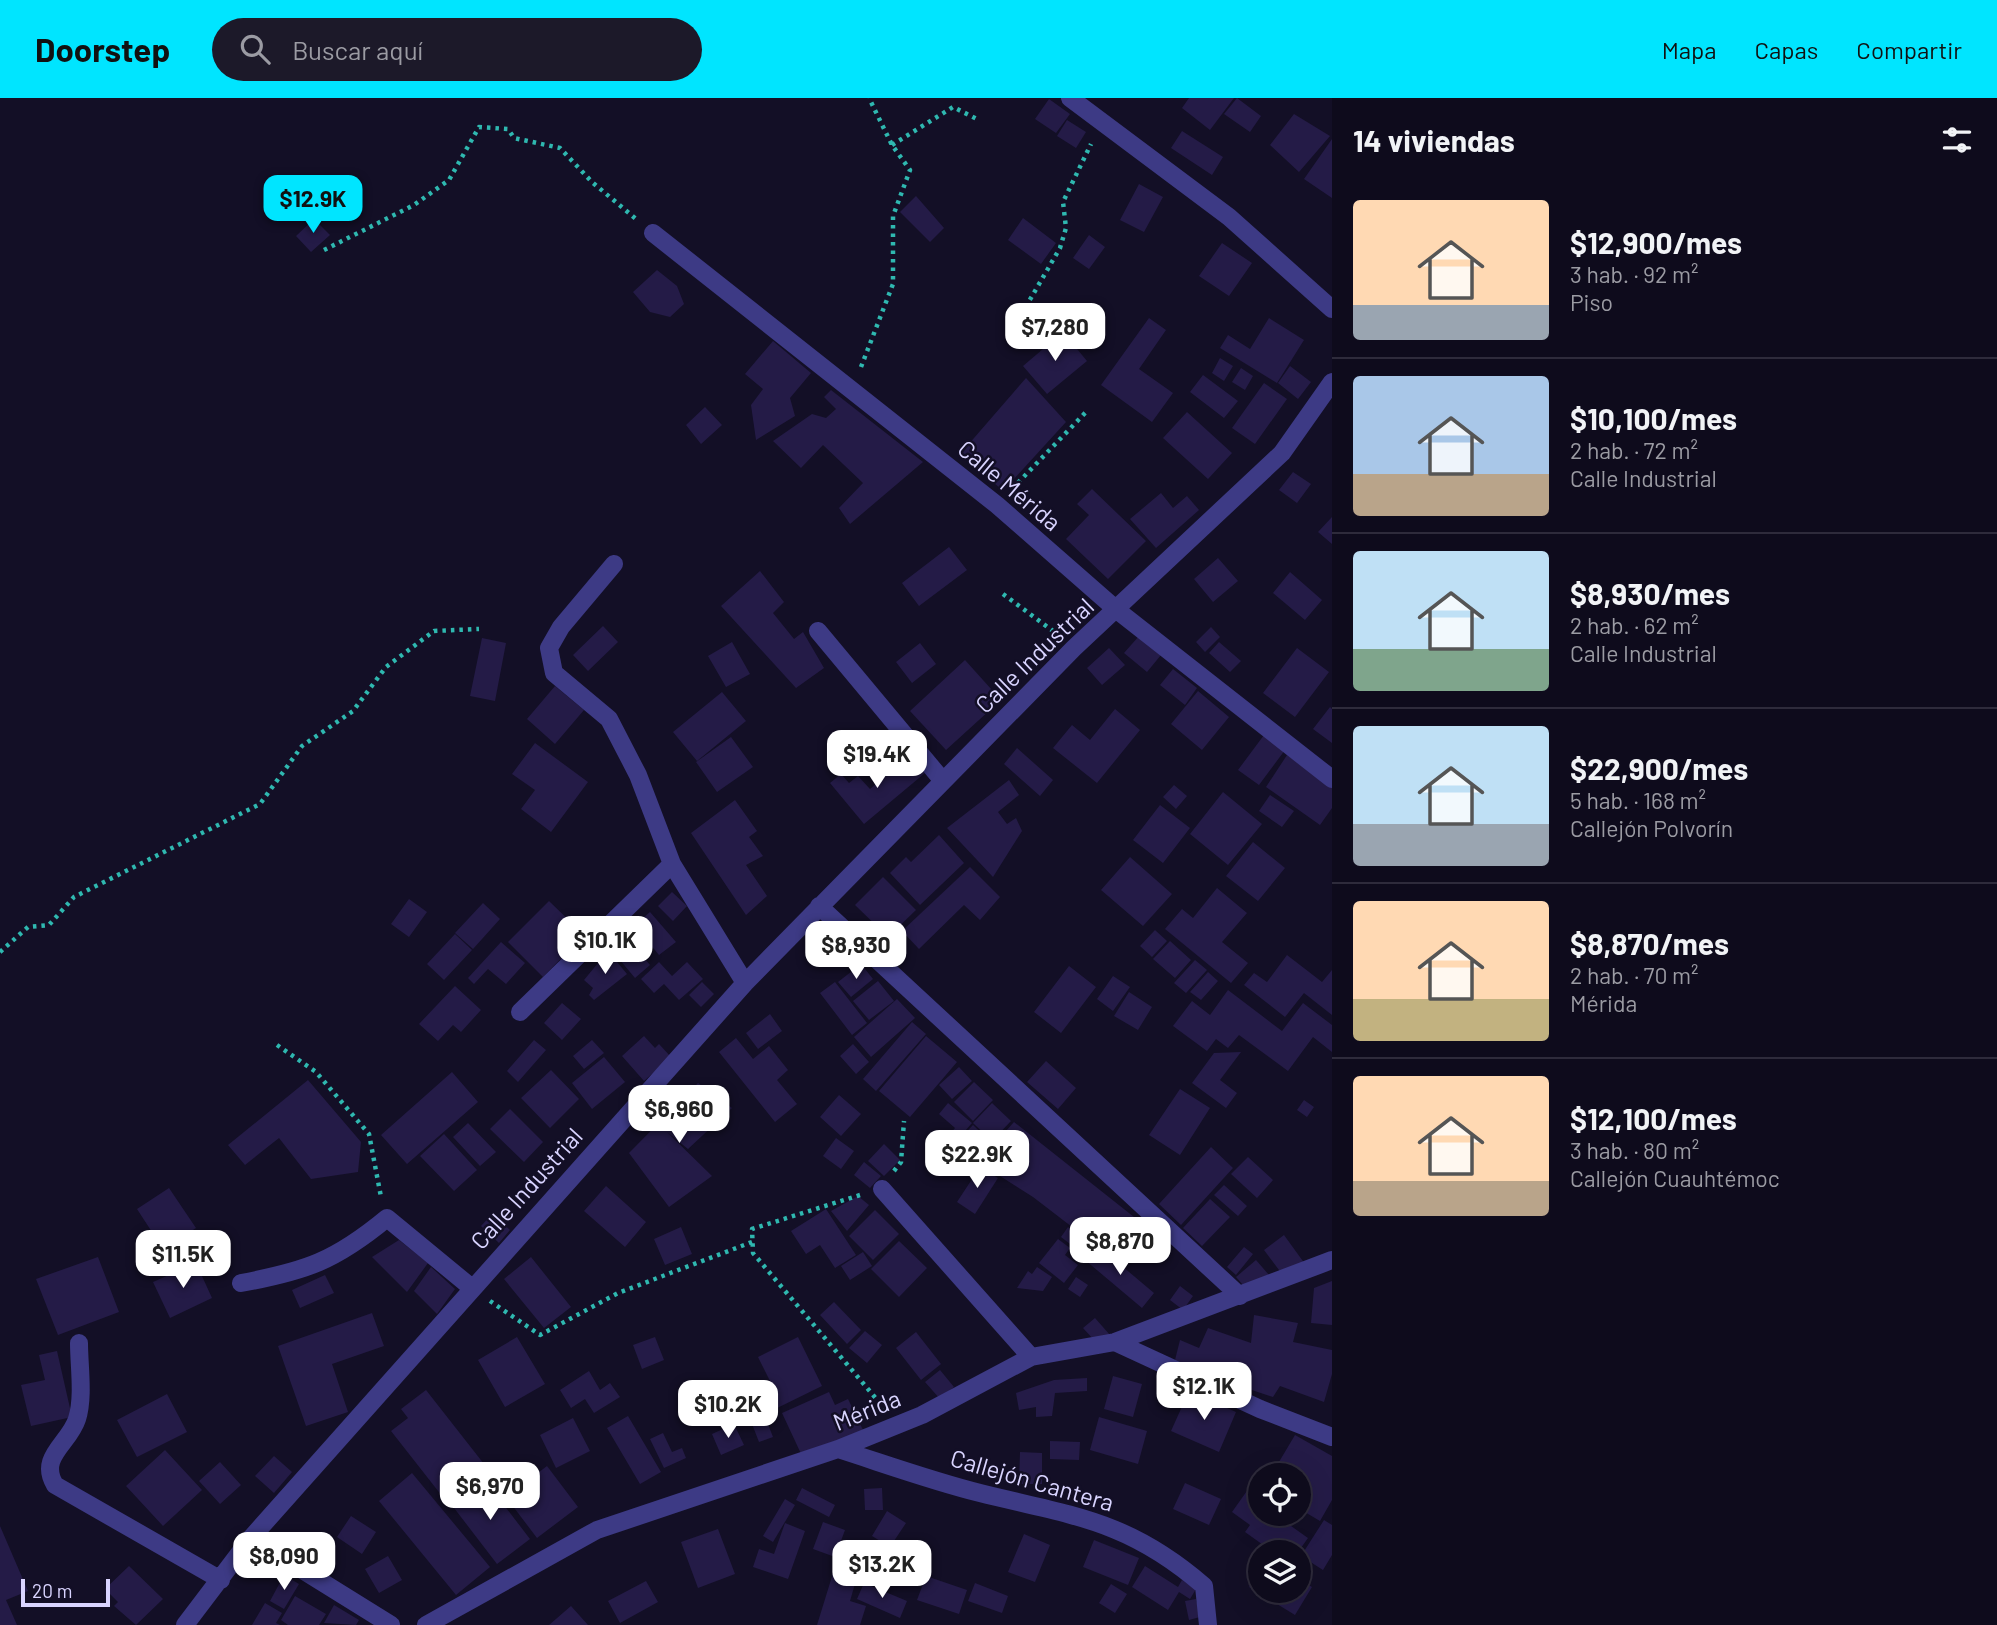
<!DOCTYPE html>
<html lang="es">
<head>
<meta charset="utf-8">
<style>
  :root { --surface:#0e0b1c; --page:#1c1929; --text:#f1f3f6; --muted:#9b9ba3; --line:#2e2b3b; --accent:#00e5ff }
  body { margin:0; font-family:Barlow,sans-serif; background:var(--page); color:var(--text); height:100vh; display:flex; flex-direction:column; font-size:26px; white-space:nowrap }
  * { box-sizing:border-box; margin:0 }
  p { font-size:23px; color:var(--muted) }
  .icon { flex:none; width:38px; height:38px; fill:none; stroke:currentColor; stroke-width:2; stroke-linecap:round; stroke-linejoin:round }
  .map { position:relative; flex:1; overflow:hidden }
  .drawer { display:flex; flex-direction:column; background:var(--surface); width:665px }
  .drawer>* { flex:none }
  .controls { position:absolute; left:1248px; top:1365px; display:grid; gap:14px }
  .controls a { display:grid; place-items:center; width:63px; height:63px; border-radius:50%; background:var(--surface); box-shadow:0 7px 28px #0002,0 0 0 2px var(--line); font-size:35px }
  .scale { position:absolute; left:21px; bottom:18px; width:89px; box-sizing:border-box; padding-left:7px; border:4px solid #d9d4ff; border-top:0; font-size:19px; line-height:24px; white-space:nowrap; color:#d9d4ff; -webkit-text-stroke:5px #130f26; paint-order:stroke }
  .price { position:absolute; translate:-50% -60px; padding:0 16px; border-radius:14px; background:#fff; color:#222; font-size:23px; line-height:46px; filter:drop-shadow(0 2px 4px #0008) }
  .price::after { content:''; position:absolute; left:50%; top:42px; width:21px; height:16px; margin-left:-10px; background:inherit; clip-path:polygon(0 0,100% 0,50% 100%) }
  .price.current { background:var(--accent); color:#111 }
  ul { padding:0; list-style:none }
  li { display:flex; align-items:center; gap:21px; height:175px; padding:0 21px }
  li+li { border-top:2px solid var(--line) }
  li span { display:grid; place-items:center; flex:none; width:196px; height:140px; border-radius:7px; color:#555 }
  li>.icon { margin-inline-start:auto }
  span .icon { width:84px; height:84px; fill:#fffc; stroke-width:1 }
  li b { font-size:30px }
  h2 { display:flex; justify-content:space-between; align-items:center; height:84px; padding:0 21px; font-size:30px }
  header { display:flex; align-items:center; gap:42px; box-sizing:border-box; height:98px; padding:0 35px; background:var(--accent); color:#111 }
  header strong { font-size:33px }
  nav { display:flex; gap:38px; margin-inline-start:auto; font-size:24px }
  .search { width:490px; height:63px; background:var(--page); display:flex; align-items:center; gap:18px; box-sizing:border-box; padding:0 24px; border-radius:38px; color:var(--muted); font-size:26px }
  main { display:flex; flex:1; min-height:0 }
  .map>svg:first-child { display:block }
  .building { fill:#241b47 }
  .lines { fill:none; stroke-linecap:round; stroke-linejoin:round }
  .path { stroke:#2fb8b0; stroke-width:4.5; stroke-dasharray:3.5 5; stroke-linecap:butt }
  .minor { stroke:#3d3a85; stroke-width:18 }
  .labels { text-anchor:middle; stroke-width:5; stroke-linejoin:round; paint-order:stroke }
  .street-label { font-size:24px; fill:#d9d4ff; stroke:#130f26 }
</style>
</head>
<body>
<header>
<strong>Doorstep</strong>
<div class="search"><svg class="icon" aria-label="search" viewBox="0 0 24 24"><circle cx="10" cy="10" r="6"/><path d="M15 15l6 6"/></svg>Buscar aquí</div>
<nav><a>Mapa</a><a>Capas</a><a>Compartir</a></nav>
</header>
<main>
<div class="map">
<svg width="1332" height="1527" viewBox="0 0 1332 1527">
  <rect width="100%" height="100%" fill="#130f26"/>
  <path class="building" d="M1189 0H1234L1210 32 1182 10Z
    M1237 0 1261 18 1250 34 1224 16Z
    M1049 1 1070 16 1056 35 1035 21Z
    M1294 16 1330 38 1299 74 1270 47Z
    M1067 22 1086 34 1076 50 1057 38Z
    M1182 33 1223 59 1212 77 1171 50Z
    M1332 41V100L1304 81Z
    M1139 86 1163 99 1144 134 1120 122Z
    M916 98 944 130 930 144 900 114Z
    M1023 120 1056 145 1041 166 1008 142Z
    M314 121 330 137 311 154 296 138Z
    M1089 137 1105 149 1089 171 1073 160Z
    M1222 145 1252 165 1229 198 1199 178Z
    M657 172 677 188 684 206 670 219 650 214 633 194Z
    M1149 220 1166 232 1139 271 1173 295 1152 324 1101 287Z
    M1269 220 1304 242 1277 285 1220 250 1228 237 1250 251Z
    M1063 234 1087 263 1047 296 1023 268Z
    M773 243 811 275 790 300 795 318 756 342 751 307 763 291 745 276Z
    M1220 260 1233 268 1224 283 1212 275Z
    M1290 268 1311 284 1298 301 1278 285Z
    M1241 270 1253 278 1245 292 1232 284Z
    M1203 277 1238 303 1224 320 1190 294Z
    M1026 280 1066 324 1003 393 961 355Z
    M1264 285 1287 301 1255 346 1232 330Z
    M831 292 923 364 850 426 839 410 863 385 823 347 801 370 773 343 812 316 826 320 836 311 824 299Z
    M705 309 722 327 701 346 686 327Z
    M1187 314 1232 355 1208 381 1163 340Z
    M1293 374 1311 386 1297 405 1279 392Z
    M1092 391 1146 443 1108 481 1066 441 1089 417 1077 406Z
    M1161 395 1173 410 1187 398 1199 412 1156 450 1130 421Z
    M1332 419V446L1318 434Z
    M949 449 967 472 919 508 902 485Z
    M1218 460 1238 483 1213 504 1194 481Z
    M760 473 784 504 773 515 794 541 803 534 824 570 796 590 721 508Z
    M1290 474 1322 502 1305 522 1273 495Z
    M603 528 618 544 588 573 573 557Z
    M1211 529 1220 539 1205 554 1196 544Z
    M1139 538 1161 557 1147 574 1124 555Z
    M482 540 506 545 495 603 470 598Z
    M732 544 750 576 726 589 708 558Z
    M1219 544 1241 563 1230 574 1209 555Z
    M920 545 936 566 912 585 896 564Z
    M1109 550 1125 567 1102 587 1087 570Z
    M1297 550 1329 574 1295 619 1263 595Z
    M965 562 1001 602 946 652 910 613Z
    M1173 571 1197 590 1185 607 1160 587Z
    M555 588 584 612 555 646 527 621Z
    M1198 593 1229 619 1202 652 1171 626Z
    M722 594 746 623 697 663 673 634Z
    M1330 609 1332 611V645L1313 631Z
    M1115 611 1140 632 1097 685 1053 650 1072 627 1090 642Z
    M1264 637 1285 652 1259 687 1238 672Z
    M731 639 753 669 717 694 696 664Z
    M535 645 588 684 551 734 521 711 535 692 512 676Z
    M1017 650 1053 682 1040 698 1004 666Z
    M1287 657 1332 688V710L1320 727 1266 689Z
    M909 658 925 675 864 726 830 685 841 676 849 685 858 678 870 691Z
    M1009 682 1019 697 998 714 1007 726 1016 720 1022 733 993 779 947 730Z
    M1174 687 1187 698 1176 711 1163 699Z
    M1223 694 1262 726 1228 767 1190 736Z
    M1270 697 1294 713 1282 729 1259 713Z
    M735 702 757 733 749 739 763 758 746 767 767 798 746 817 691 735Z
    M1160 707 1190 730 1163 765 1133 742Z
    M939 737 964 765 920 807 890 775 906 759 911 764Z
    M1253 744 1285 770 1258 803 1226 778Z
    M1130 759 1172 796 1143 828 1101 792Z
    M970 769 1000 799 980 822 964 807 919 851 902 833Z
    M883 779 916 812 888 839 855 807Z
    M1217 790 1247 815 1222 844 1248 865 1231 885 1165 831 1182 811 1193 820Z
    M672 794 687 808 673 823 658 808Z
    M409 801 427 814 409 839 391 826Z
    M549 803 584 837 543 879 508 844Z
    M483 805 500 821 473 851 455 835Z
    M650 814 676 844 659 857 649 845 639 854 650 867 635 880 609 849Z
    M1155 832 1167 843 1152 859 1140 848Z
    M455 836 472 852 444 882 427 866Z
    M1170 843 1191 862 1175 880 1153 861Z
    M501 844 525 865 506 886 488 871 474 886 468 880Z
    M608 853 627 876 594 902 589 897 593 890 584 882Z
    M1287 857 1322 884 1332 872V917L1304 895 1285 919 1244 887 1254 875 1267 884Z
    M1195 862 1207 872 1186 895 1174 885Z
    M659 864 672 878 687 864 703 881 679 902 664 886 654 895 641 881Z
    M861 866 873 881 851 899 838 884Z
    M1069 868 1096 889 1061 935 1034 914Z
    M1208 874 1218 883 1201 902 1190 894Z
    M1113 878 1130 889 1113 913 1097 901Z
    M878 883 894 903 869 922 853 903Z
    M702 884 714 896 701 909 689 897Z
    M835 884 867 925 852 937 820 895Z
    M455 888 481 912 461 934 453 927 438 943 419 926Z
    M1228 892 1282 933 1303 905 1332 927V954L1313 939 1288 973 1239 937 1228 950 1216 941 1207 953 1173 928 1192 903 1210 917Z
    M1129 894 1152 909 1138 932 1114 918Z
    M897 901 915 920 871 959 854 939Z
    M562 905 581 921 562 942 544 925Z
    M770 916 782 933 758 951 746 935Z
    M912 924 926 936 876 993 863 981Z
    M644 938 655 950 659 946 671 959 644 983 622 958Z
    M926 938 957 964 910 1019 879 993Z
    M736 940 753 961 769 948 788 972 777 982 797 1006 775 1024 719 954Z
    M534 942 546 952 518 984 507 973Z
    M592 942 604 955 584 971 573 958Z
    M853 946 869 964 856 976 840 958Z
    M1241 954 1220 982 1237 995 1226 1010 1192 985 1214 955Z
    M604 959 625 984 592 1011 572 985Z
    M1046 963 1076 990 1058 1011 1027 984Z
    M959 969 972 983 952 1001 939 987Z
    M551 972 579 1001 550 1030 521 1000Z
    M452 974 478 1004 407 1066 381 1037Z
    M308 982 361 1044 358 1074 311 1081 279 1040 245 1067 228 1047Z
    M974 984 993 1002 973 1023 954 1004Z
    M698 985 732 1010 688 1051 667 1034 712 1078 669 1109 629 1055Z
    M1180 991 1210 1010 1180 1057 1149 1037Z
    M839 997 861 1016 841 1038 820 1019Z
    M1304 1002 1314 1009 1307 1019 1297 1012Z
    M948 1005 972 1025 953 1047 946 1041 955 1030 939 1016Z
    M992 1005 1011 1023 992 1043 973 1025Z
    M510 1011 543 1044 524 1064 490 1031Z
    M1014 1024 1134 1119 1112 1147 1096 1134 1089 1142 1033 1099 978 1064Z
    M468 1025 496 1054 480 1068 453 1039Z
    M973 1027 992 1045 972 1066 954 1047Z
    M444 1036 477 1072 454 1093 420 1058Z
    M836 1040 854 1053 841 1071 823 1058Z
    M884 1046 900 1062 884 1078 868 1063Z
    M1211 1049 1233 1070 1181 1127 1159 1106Z
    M1248 1059 1273 1082 1257 1100 1231 1076Z
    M864 1064 881 1078 870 1090 854 1077Z
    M980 1069 998 1080 975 1116 957 1104Z
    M1224 1087 1247 1108 1238 1118 1214 1097Z
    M606 1088 646 1124 625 1149 584 1113Z
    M169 1090 196 1130 163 1151 137 1111Z
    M858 1098 869 1107 847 1133 831 1113Z
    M1210 1101 1230 1119 1202 1148 1183 1130Z
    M826 1111 856 1157 835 1170 820 1147 806 1156 791 1133Z
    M875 1112 899 1136 873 1162 849 1138Z
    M492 1116 510 1132 499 1145 481 1128Z
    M681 1129 692 1156 665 1167 654 1141Z
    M1068 1129 1090 1146 1083 1156 1061 1139Z
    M1284 1137 1305 1166 1285 1180 1264 1152Z
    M1058 1141 1070 1150 1065 1157 1078 1167 1064 1185 1039 1165Z
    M399 1142 428 1165 407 1194 372 1159Z
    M899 1143 927 1170 899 1199 871 1171Z
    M1097 1147 1154 1195 1142 1210 1085 1162Z
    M1244 1149 1253 1156 1236 1177 1227 1169Z
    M863 1154 872 1168 850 1182 841 1168Z
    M98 1159 119 1214 58 1237 36 1181Z
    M531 1159 571 1209 544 1230 504 1181Z
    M1256 1162 1269 1177 1249 1194 1236 1179Z
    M196 1165 212 1200 170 1220 153 1184Z
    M431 1169 455 1191 437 1216 414 1193Z
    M1037 1169 1052 1179 1043 1193 1017 1190 1028 1173 1032 1176Z
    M325 1177 334 1195 300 1210 292 1192Z
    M1076 1179 1088 1187 1080 1199 1068 1191Z
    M1332 1183V1227L1311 1225 1314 1190Z
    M1180 1188 1193 1198 1183 1212 1170 1202Z
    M834 1204 861 1232 847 1246 820 1217Z
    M372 1215 384 1248 332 1266 348 1314 306 1328 278 1248Z
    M1254 1217 1298 1225 1293 1244 1332 1252V1276L1324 1304 1280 1288 1273 1299 1174 1266 1180 1242 1199 1250 1208 1230 1251 1245Z
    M1095 1220 1110 1237 1094 1242 1083 1230Z
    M865 1233 882 1247 867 1265 849 1250Z
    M916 1234 941 1266 921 1282 896 1250Z
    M517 1239 545 1286 505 1309 478 1262Z
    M655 1239 664 1262 642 1271 633 1247Z
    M798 1239 822 1288 769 1314 762 1300 775 1293 758 1259Z
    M57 1253 72 1319 31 1328 21 1287 45 1282 39 1257Z
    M940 1272 954 1289 940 1301 925 1284Z
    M589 1273 600 1292 610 1285 620 1299 594 1315 585 1301 571 1310 560 1292Z
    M1113 1278 1142 1286 1133 1319 1104 1311Z
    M1087 1280V1293L1055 1295 1052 1318 1036 1319V1309L1019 1312 1016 1295 1054 1282Z
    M426 1292 484 1366 442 1398 391 1333 408 1320 401 1311Z
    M1189 1293 1236 1314 1219 1354 1171 1333Z
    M829 1294 835 1307 848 1301 863 1332 803 1360 782 1315Z
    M167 1296 187 1334 137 1359 117 1322Z
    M628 1318 661 1374 640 1386 607 1330Z
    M1099 1319 1147 1333 1138 1366 1090 1352Z
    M573 1320 590 1353 556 1370 540 1337Z
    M766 1321 773 1339 759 1344 752 1326Z
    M734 1326 744 1347 721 1357 712 1336Z
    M663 1335 672 1354 682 1350 686 1360 664 1370 650 1341Z
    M1295 1337 1332 1358V1402L1320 1423 1298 1410 1308 1387 1298 1382V1377H1278L1273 1374Z
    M1050 1343 1080 1344 1079 1362 1050 1361Z
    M165 1352 202 1392 163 1428 126 1388Z
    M1020 1354 1042 1355V1386H1019Z
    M274 1358 292 1374 274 1395 255 1378Z
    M220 1364 241 1387 220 1406 199 1383Z
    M547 1368 578 1409 537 1440 499 1390 515 1377 522 1387Z
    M412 1375 490 1469 456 1497 379 1403Z
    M484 1381 530 1441 497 1466 451 1406Z
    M1254 1383 1260 1387V1416H1289L1284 1423 1308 1440 1298 1454H1277L1267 1447 1266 1449 1245 1434 1250 1427 1232 1414Z
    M1185 1385 1221 1401 1209 1427 1173 1411Z
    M802 1390 835 1407 829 1419 796 1402Z
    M882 1390 883 1412H865L864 1391Z
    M785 1401 795 1407 773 1444 763 1438Z
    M887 1413 906 1425 890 1449 872 1438Z
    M351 1418 376 1434 362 1456 337 1439Z
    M1324 1422 1332 1427V1457L1323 1472 1301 1458Z
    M823 1424 845 1432 835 1459 813 1451Z
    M785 1425 805 1433 788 1481 753 1469 759 1451 774 1456Z
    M0 1428 28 1493 6 1502 17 1527H0Z
    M718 1431 735 1476 698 1490 681 1444Z
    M1024 1436 1050 1447 1035 1484 1008 1474Z
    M1094 1442 1139 1460 1128 1487 1083 1469Z
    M388 1458 402 1482 379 1495 365 1471Z
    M129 1468 163 1501 136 1527 114 1508 118 1504 105 1491Z
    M1145 1468 1178 1489 1182 1482 1196 1491 1190 1501 1179 1494 1168 1512 1132 1489Z
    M1260 1470V1493H1298V1481L1312 1489 1295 1517 1249 1489Z
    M834 1472 857 1479 850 1503 866 1508 860 1527H817Z
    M284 1477 299 1486 284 1511 270 1503Z
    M926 1478 967 1492 959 1516 917 1502Z
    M646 1483 658 1504 620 1525 608 1503Z
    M864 1485 907 1503 900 1520 857 1501Z
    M975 1485 1008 1498 1002 1515 968 1503Z
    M1111 1486 1127 1496 1115 1515 1099 1505Z
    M295 1498 326 1516 319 1527H288L281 1522Z
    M1196 1501 1200 1519 1189 1522 1185 1503Z
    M265 1505 282 1515 276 1525 280 1527H252Z
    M334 1507 359 1522 356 1527 324 1525Z
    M571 1508 588 1527H549Z"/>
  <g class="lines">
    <path class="path" d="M892 47 953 9 979 22
      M324 152 414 107 449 82 479 29 508 31 514 40 560 50 592 84 636 121
      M1017 224 1060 150 1066 130 1063 104 1091 46
      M861 269 893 186V118L910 72 892 47 869 0
      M1012 391 1086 314
      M1003 496 1057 536
      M0 854 28 829 49 827 74 799 260 706 302 648 353 613 386 569 434 533 479 531
      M277 947 316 974 369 1036 381 1099
      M894 1073 901 1064 904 1023
      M860 1097 752 1131 753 1155 884 1310
      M490 1203 540 1237 618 1195 752 1144"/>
    <path class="minor" d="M1070 0 1229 119 1332 211
      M653 135 997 407 1118 513 1332 681
      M614 466 561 529 549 550 554 575 609 621 638 677 672 766 745 885
      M818 533 943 683
      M819 808 1240 1198
      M520 914 672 766
      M882 1091 1031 1259
      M241 1185C306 1173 335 1163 387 1120L472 1190
      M1115 1244 1260 1311 1332 1339
      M79 1245C79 1268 84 1299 77 1321 69 1346 38 1359 55 1387L221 1482
      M838 1351C885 1366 932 1383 980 1395 1073 1418 1128 1422 1204 1488L1208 1527
      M251 1440 391 1527
      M185 1527 251 1440 745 885 1074 550 1282 355 1332 284
      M426 1527 597 1432 838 1351 922 1317 1031 1259 1115 1244 1332 1162"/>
  </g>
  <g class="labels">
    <g class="street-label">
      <text transform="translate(1009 388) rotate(40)" y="8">Calle Mérida</text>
      <text transform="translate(1035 558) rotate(-44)" y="8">Calle Industrial</text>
      <text transform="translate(527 1091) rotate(-48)" y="8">Calle Industrial</text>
      <text transform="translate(867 1313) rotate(-22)" y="8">Mérida</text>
      <text transform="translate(1032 1383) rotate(16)" y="8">Callejón Cantera</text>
    </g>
  </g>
</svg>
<div class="controls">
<a><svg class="icon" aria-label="locate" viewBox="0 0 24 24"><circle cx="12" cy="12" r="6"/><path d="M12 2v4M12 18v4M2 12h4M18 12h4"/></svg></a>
<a><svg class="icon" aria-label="layers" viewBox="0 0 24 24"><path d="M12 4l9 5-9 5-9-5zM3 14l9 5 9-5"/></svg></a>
</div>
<div class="scale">20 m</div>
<b class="price current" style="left:313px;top:137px">$12.9K</b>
<b class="price" style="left:1055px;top:265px">$7,280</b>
<b class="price" style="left:877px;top:692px">$19.4K</b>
<b class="price" style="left:605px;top:878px">$10.1K</b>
<b class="price" style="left:856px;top:883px">$8,930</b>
<b class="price" style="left:679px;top:1047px">$6,960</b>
<b class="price" style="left:977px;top:1092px">$22.9K</b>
<b class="price" style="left:1120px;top:1179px">$8,870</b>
<b class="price" style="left:183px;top:1192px">$11.5K</b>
<b class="price" style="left:1204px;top:1324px">$12.1K</b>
<b class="price" style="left:728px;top:1342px">$10.2K</b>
<b class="price" style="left:490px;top:1424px">$6,970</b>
<b class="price" style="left:284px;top:1494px">$8,090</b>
<b class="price" style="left:882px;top:1502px">$13.2K</b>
</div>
<section class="drawer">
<h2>14 viviendas<svg class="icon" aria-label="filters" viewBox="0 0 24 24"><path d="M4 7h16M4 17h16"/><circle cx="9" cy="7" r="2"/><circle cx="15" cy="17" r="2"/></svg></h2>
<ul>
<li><span style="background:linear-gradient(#ffd9b3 75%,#9aa5b1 0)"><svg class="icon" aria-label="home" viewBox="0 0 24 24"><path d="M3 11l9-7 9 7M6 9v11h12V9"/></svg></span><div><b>$12,900/mes</b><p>3 hab. · 92 m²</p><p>Piso</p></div></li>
<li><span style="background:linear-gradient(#a9c7e8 70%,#b9a48a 0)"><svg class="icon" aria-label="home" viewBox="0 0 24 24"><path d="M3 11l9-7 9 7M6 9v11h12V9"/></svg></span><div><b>$10,100/mes</b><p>2 hab. · 72 m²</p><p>Calle Industrial</p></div></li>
<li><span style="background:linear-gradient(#bfe0f5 70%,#7fa58c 0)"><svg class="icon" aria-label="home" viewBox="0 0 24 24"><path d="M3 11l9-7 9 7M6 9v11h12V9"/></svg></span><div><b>$8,930/mes</b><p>2 hab. · 62 m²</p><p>Calle Industrial</p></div></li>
<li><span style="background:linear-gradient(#bfe0f5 70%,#9aa5b1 0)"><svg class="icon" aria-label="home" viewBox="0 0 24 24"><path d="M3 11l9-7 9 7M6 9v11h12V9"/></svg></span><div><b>$22,900/mes</b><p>5 hab. · 168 m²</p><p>Callejón Polvorín</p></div></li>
<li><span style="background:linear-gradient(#ffd9b3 70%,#c2b280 0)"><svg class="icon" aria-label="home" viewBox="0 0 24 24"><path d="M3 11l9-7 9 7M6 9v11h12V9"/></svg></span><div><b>$8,870/mes</b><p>2 hab. · 70 m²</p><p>Mérida</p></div></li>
<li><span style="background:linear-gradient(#ffd9b3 75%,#b9a48a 0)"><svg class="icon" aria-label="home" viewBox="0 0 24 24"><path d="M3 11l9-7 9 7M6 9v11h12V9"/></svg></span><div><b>$12,100/mes</b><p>3 hab. · 80 m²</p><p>Callejón Cuauhtémoc</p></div></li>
</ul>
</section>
</main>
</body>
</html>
